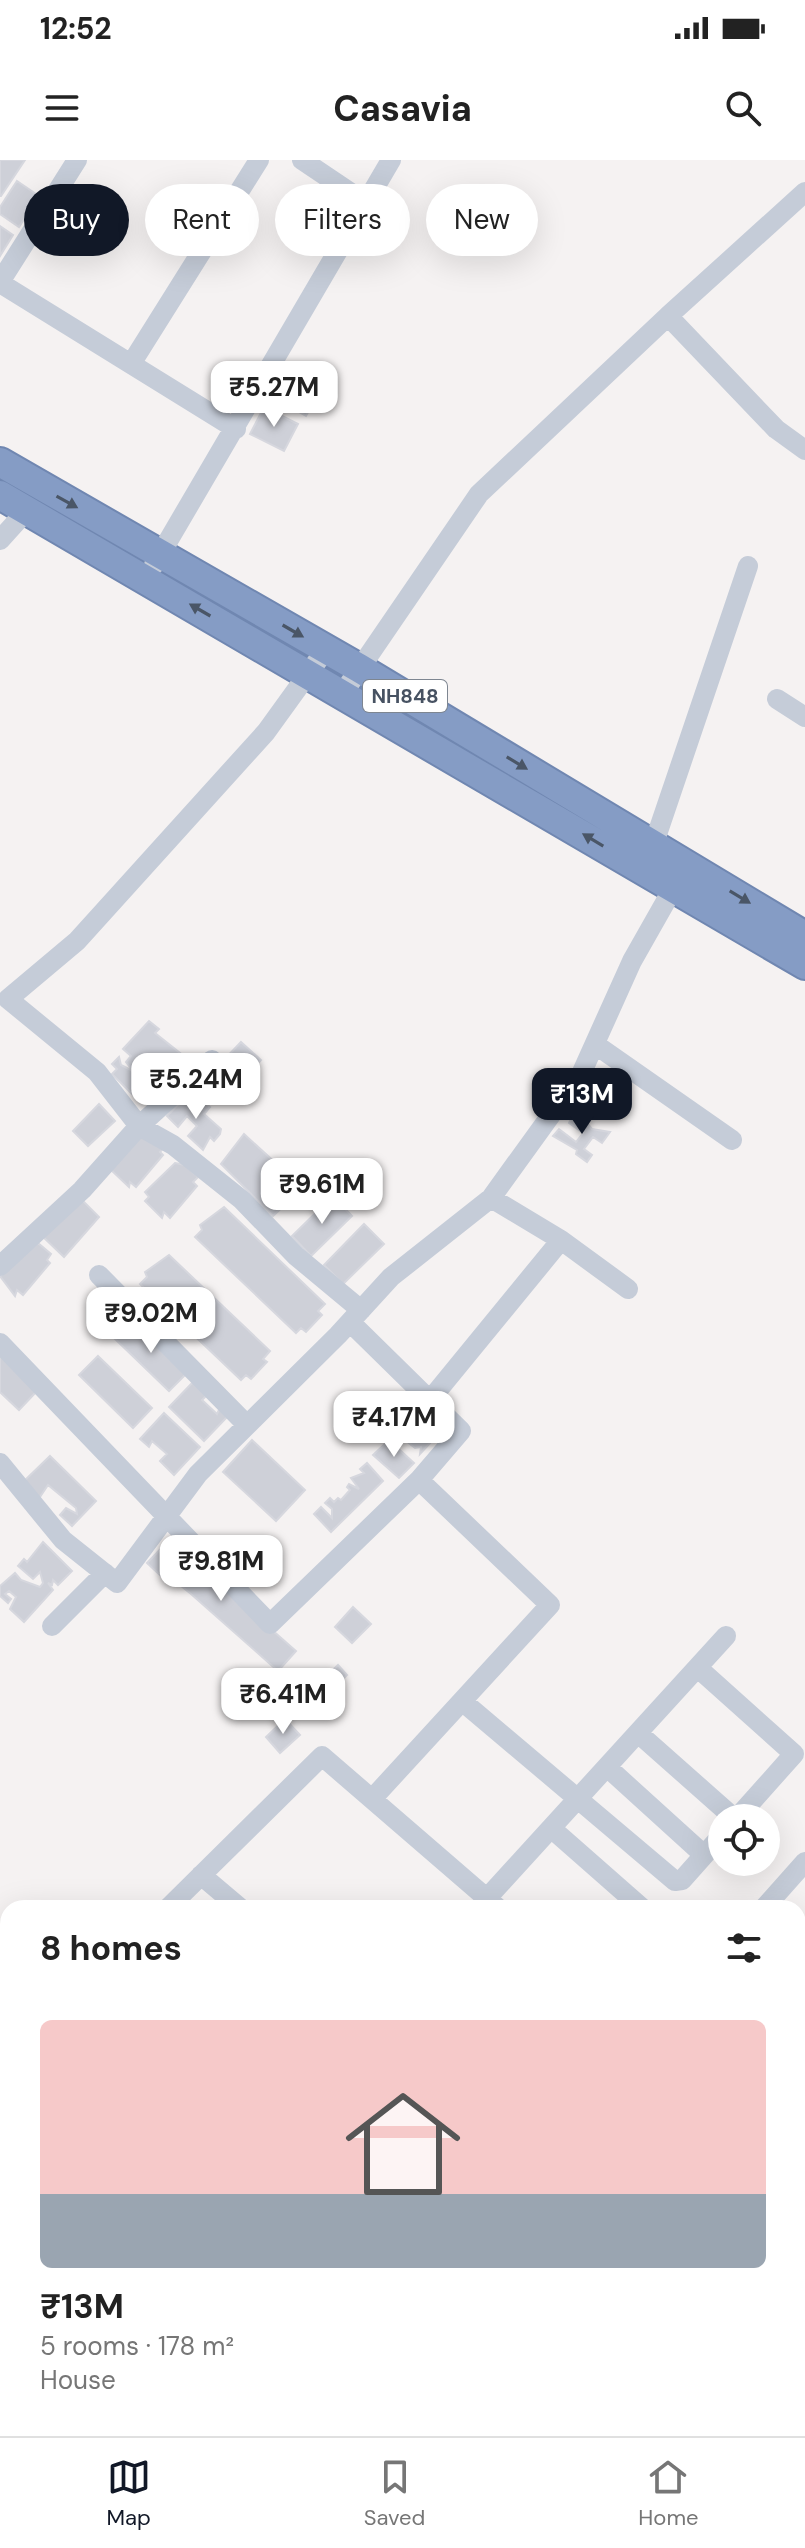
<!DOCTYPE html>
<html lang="en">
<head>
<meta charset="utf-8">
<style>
  :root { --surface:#fff; --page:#f2f2f2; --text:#222; --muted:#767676; --line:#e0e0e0; --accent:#111827 }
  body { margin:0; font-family:"DM Sans",sans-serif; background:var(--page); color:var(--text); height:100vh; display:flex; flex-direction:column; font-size:30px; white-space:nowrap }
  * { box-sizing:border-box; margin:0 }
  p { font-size:26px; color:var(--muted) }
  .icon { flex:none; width:44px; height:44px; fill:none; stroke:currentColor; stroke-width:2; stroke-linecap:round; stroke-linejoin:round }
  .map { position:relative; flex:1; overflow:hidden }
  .drawer { position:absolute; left:0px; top:1740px; width:806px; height:536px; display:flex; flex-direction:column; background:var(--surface); border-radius:24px 24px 0 0; box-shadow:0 8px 32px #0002 }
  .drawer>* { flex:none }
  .top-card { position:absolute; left:24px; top:24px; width:758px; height:72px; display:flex; gap:16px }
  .tools { position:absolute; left:708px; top:1644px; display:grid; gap:16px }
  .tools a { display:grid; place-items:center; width:72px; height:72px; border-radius:50%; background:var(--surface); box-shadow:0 8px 32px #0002; font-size:40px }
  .price { position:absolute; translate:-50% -68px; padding:0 18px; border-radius:16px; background:#fff; color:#222; font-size:26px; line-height:52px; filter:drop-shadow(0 2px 4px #0008) }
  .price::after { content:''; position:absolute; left:50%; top:48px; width:24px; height:18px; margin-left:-12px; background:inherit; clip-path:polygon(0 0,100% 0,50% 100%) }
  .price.on { background:var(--accent); color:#fff }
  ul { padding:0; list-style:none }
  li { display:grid; align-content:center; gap:16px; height:424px; padding:0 40px }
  li span { display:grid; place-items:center; height:248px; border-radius:12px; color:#555 }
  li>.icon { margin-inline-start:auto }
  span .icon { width:144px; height:144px; fill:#fffc; stroke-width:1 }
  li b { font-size:34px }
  h2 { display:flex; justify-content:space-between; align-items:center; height:96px; padding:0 40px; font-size:34px }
  .chip { padding:0 28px; border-radius:36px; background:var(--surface); box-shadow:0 8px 32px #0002; font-size:28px; line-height:72px }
  .chip.on { background:var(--accent); color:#fff }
  .status { display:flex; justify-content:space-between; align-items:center; height:56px; padding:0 40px; background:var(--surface); direction:ltr }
  .status svg { height:22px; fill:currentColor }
  header { display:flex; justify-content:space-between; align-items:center; height:104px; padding:0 40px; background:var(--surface); font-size:36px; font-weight:700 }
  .tabs { display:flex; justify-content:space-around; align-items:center; height:112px; border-top:2px solid var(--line); background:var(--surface); font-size:22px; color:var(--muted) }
  .tabs a { display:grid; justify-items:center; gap:4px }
  .tabs .on { color:var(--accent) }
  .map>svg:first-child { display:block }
  .building { fill:#ced0d8; stroke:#d6d7de; stroke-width:2 }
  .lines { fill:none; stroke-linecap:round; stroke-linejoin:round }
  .highway-casing { stroke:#7087b1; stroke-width:32 }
  .minor { stroke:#c5ccd8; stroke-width:20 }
  .highway { stroke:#859cc5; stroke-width:28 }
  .oneway { fill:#4a5667 }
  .labels { text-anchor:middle; stroke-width:6; stroke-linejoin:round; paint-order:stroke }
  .shield { fill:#fff; stroke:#7e8691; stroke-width:2 }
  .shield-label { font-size:20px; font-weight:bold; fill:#475262 }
</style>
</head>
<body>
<div class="status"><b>12:52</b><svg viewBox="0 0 49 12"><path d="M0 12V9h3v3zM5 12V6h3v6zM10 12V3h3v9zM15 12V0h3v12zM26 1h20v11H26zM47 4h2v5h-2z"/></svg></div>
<header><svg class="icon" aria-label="menu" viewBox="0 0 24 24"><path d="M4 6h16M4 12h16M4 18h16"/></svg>Casavia<svg class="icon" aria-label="search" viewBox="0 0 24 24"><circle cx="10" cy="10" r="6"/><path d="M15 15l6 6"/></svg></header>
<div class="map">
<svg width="805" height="2276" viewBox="0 0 805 2276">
  <rect width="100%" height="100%" fill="#f5f2f2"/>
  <path class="building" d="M0 0H25L1 36H0Z
    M17 21 39 36 19 67 0 54V47Z
    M0 66 13 75 0 96Z
    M298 224 309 230 306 234 315 240 306 256 276 239 282 227 289 231 292 225 296 228Z
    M264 247 298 264 284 291 250 274Z
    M149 861 159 869 155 873 180 893 174 900 171 897 164 901 135 937 112 914 117 909 112 904 119 897 121 905 133 911 126 902 131 896 123 889Z
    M241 882 261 900 240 923 228 903 217 923 222 927 227 921 236 924 221 940 203 922Z
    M188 934 192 942 197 943 201 939 210 947 204 954 221 969 220 974 214 981 210 977 203 990 188 976 197 966 187 956 178 967 167 956Z
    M99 944 115 961 88 986 73 971Z
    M576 950 592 969 610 972 602 983 593 977 584 989 592 995 587 1002 576 994 577 990 553 976 559 969 576 982 583 973 569 963Z
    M141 972 165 986 160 992 163 995 136 1027 130 1022 129 1027 111 1010Z
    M244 974 303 1028 285 1035 290 1040 273 1056 221 1004Z
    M175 1003 185 1005 198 1017 193 1022 197 1026 170 1058 164 1052 162 1058 145 1041 149 1037 145 1032Z
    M78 1036 99 1057 64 1097 40 1074Z
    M333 1036 352 1056 311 1096 292 1076Z
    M224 1047 325 1144 318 1151 322 1155 306 1172 301 1168 296 1173 195 1077 202 1070 200 1065Z
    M364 1064 384 1084 343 1124 324 1105Z
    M38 1083 51 1094 47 1100 50 1103 23 1135 17 1130 15 1136 0 1116Z
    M169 1095 270 1191 263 1199 267 1202 251 1219 246 1215 241 1220 140 1124 147 1117 145 1112Z
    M134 1159 188 1212 169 1231 115 1179Z
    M0 1193 38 1230 19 1250 0 1232Z
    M98 1196 152 1248 133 1268 79 1215Z
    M195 1220 209 1233 202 1240 217 1254 220 1248 228 1256 204 1281 169 1247Z
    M429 1251 433 1255 427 1262 433 1268 439 1261 445 1267 420 1294 421 1287 415 1288 401 1277Z
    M164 1253 200 1287 174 1315 160 1301 167 1294 152 1281 149 1287 140 1279Z
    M252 1280 305 1330 276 1361 223 1312Z
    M389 1280 414 1303 399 1318 373 1295Z
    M50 1296 96 1341 72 1366 60 1355 66 1348 77 1354 76 1348 48 1325 38 1340 22 1323Z
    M367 1303 383 1321 331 1372 314 1354 321 1347 332 1358V1349L325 1343 330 1338 334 1342 338 1338 341 1340 350 1330 347 1327 349 1324 359 1329 351 1318 364 1313 360 1309Z
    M172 1377 186 1386 182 1391 296 1491 278 1511 191 1434 165 1413 162 1417 147 1403Z
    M43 1382 72 1411 58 1425 53 1420 52 1425 48 1423 53 1430 24 1462 10 1449 16 1437 9 1431 5 1434 11 1439 8 1443 0 1436V1426L15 1413 21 1420 40 1427 43 1423 40 1412 33 1419 18 1406 24 1399 27 1402Z
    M353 1447 371 1464 352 1483 335 1467Z
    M338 1505 347 1515 323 1539 313 1529Z
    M285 1559 300 1575 280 1593 266 1577Z
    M798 2033 805 2040V2056L798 2059Z
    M798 2128 805 2134 804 2183 798 2178Z
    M798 2199 805 2205V2229L800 2234Z
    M407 2268H432L425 2276H417Z
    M546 2268H574L582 2269 576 2276H553Z"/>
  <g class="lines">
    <defs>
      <path id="highway" d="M0 302 359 508 805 776
        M0 335 805 805"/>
    </defs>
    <use href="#highway" class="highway-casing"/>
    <path class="minor" d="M302 0 366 43
      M0 122 77 0
      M0 123 236 269
      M668 156 805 32
      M131 204 259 0
      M0 380 27 350
      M154 405 391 0
      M326 489 266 572 77 781 8 839 97 912 139 966 173 985 242 1040 296 1096 361 1150
      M343 533 479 334 668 156 776 269 805 290
      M777 539 805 557
      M650 695 748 406
      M596 885 732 980
      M491 1038 561 1080 628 1129
      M0 1106 82 1030 139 966 212 900
      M99 1115 247 1265
      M350 1162 461 1271 419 1320
      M0 1183 270 1464 419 1320 550 1445 372 1639
      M430 1240 561 1080
      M0 1303 63 1380 117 1423 198 1314 338 1175 391 1117 491 1038 582 912 632 801 679 718
      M52 1466 105 1413
      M698 1508 794 1594 737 1658
      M462 1541 675 1721 682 1720 722 1675
      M638 1573 734 1658
      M607 1607 704 1695
      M551 1668 642 1748
      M201 1715 240 1748
      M168 1748 322 1596 498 1748
      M478 1748 726 1476
      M764 1748 805 1702
      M0 1914 8 1906
      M798 1960 805 1952
      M798 2013 805 2019
      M0 2034 8 2041
      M0 2077 8 2069
      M798 2086 805 2077
      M798 2113 805 2119
      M0 2228 8 2219
      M798 2262 805 2268
      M609 2268 617 2276
      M653 2268 662 2276
      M240 2276 248 2268
      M512 2276 519 2268"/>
    <use href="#highway" class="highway"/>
  </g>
  <defs><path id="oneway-solid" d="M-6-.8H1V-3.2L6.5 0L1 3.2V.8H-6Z" transform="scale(2)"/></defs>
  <g class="oneway">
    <use href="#oneway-solid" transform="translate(67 342) rotate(29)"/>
    <use href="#oneway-solid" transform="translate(200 450) rotate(-150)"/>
    <use href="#oneway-solid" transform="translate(293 471) rotate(30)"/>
    <use href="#oneway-solid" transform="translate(517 603) rotate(31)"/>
    <use href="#oneway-solid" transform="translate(593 680) rotate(-149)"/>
    <use href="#oneway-solid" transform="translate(740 737) rotate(31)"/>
  </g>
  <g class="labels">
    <rect class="shield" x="363" y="520" width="84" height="32" rx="6"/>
    <g class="shield-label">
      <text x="405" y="543">NH848</text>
    </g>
  </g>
</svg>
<div class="tools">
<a><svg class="icon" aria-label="locate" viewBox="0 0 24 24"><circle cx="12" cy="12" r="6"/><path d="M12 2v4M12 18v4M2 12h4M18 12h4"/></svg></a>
</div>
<b class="price" style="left:274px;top:269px">₹5.27M</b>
<b class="price" style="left:196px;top:961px">₹5.24M</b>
<b class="price on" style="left:582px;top:976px">₹13M</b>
<b class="price" style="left:322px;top:1066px">₹9.61M</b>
<b class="price" style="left:151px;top:1195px">₹9.02M</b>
<b class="price" style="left:394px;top:1299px">₹4.17M</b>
<b class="price" style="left:221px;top:1443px">₹9.81M</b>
<b class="price" style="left:283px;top:1576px">₹6.41M</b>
<div class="top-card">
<a class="chip on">Buy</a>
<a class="chip">Rent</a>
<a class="chip">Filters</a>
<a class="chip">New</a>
</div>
<section class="drawer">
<h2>8 homes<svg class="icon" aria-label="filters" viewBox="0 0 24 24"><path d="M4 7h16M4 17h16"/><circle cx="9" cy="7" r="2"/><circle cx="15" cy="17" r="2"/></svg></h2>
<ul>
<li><span style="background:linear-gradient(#f6c9c9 70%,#9aa5b1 0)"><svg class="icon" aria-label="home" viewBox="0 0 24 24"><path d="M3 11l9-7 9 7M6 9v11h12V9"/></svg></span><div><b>₹13M</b><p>5 rooms · 178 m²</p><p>House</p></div></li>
</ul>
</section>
</div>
<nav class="tabs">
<a class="on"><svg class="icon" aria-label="map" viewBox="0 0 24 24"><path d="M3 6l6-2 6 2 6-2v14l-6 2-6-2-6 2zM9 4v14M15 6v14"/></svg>Map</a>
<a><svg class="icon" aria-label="saved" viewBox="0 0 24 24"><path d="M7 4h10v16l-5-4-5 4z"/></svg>Saved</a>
<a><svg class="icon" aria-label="home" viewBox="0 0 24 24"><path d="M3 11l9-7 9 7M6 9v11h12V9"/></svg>Home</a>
</nav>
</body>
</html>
